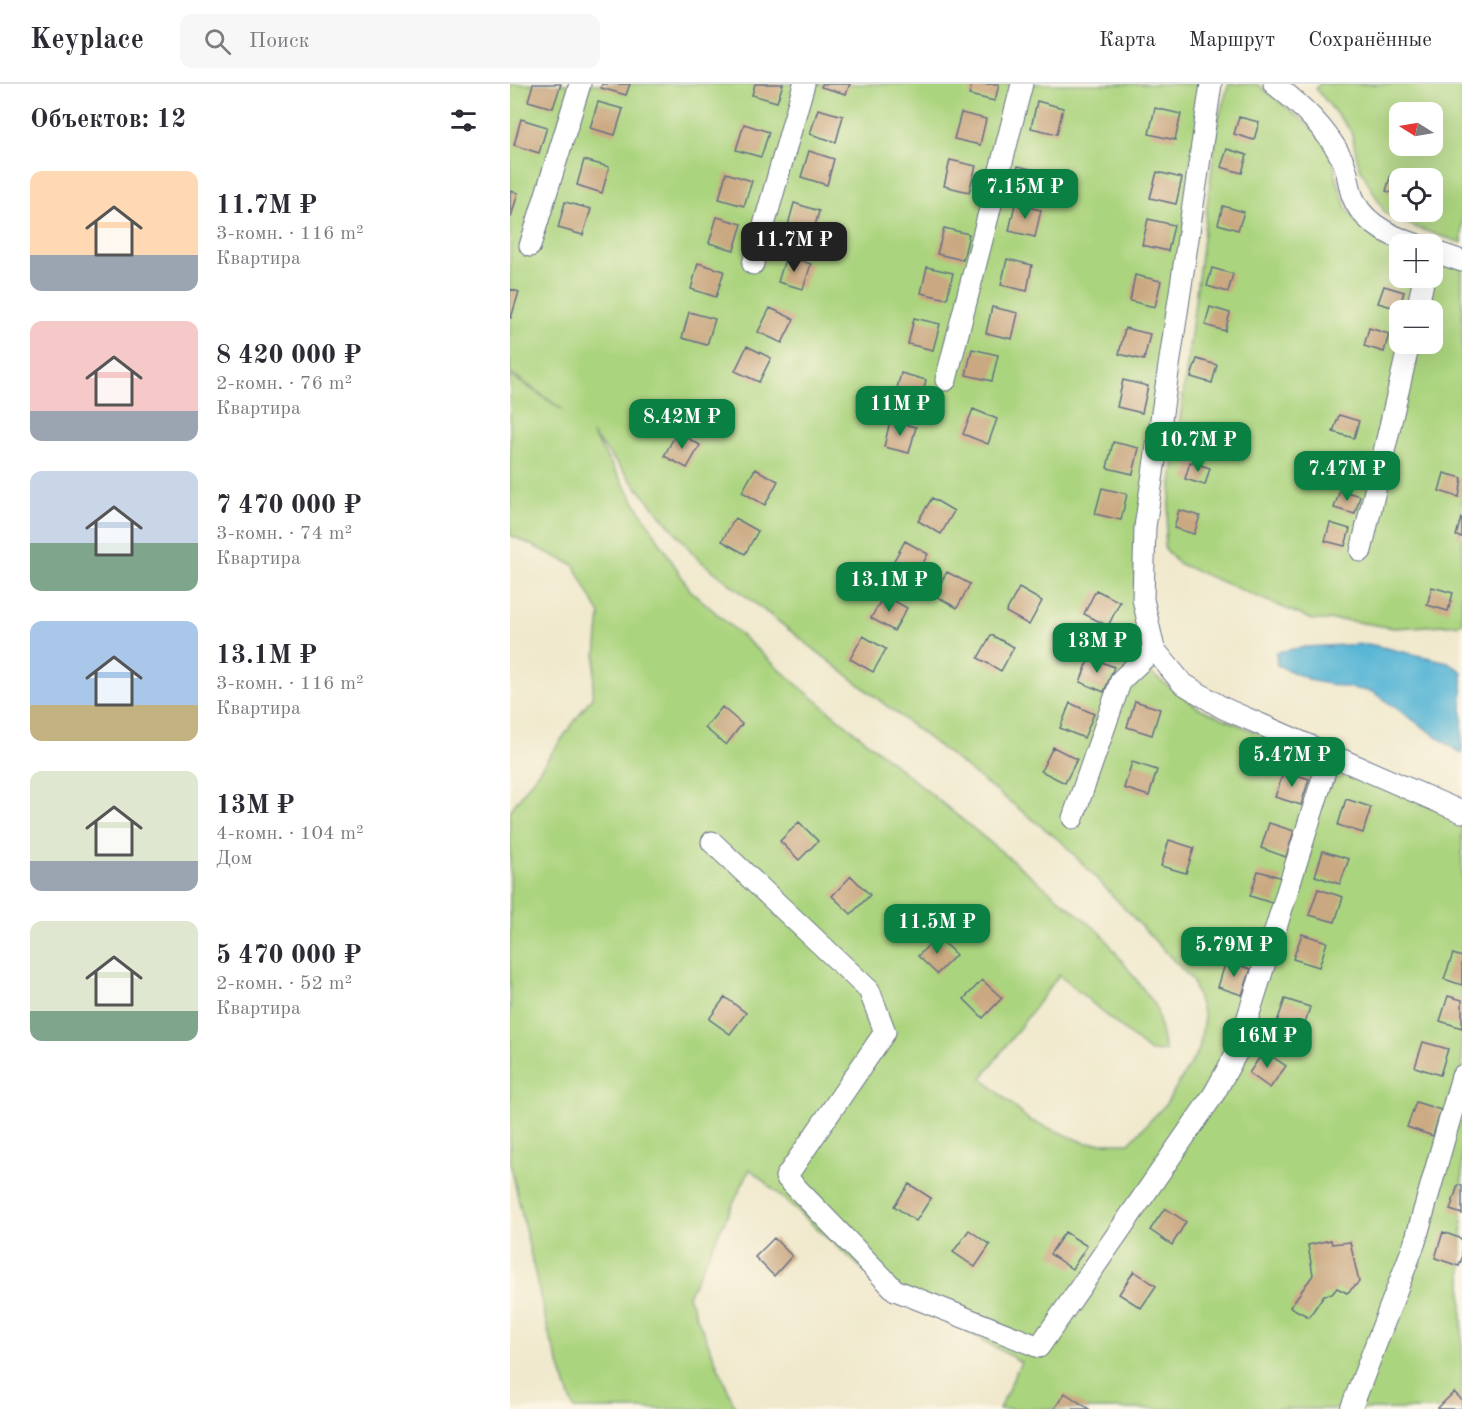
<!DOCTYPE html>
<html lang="ru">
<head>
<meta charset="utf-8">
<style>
  :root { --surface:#fff; --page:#f7f7f7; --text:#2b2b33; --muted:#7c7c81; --line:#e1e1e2; --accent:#0b8043 }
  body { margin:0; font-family:"Old Standard TT",serif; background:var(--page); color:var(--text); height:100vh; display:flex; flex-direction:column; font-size:22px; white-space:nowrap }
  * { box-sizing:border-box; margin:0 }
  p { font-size:20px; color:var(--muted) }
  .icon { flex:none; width:33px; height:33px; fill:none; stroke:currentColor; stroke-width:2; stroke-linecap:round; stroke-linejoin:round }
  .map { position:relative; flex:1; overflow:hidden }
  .sheet { display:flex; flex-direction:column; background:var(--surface); width:510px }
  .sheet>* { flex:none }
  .needle { width:39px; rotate:281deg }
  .controls { position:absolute; left:879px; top:18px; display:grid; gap:12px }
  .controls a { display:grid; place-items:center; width:54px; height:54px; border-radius:12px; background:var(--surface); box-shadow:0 6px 24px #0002; font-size:30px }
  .price { position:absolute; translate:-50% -51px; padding:0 14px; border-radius:12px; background:var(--accent); color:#fff; font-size:20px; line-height:39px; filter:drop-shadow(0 2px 3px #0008) }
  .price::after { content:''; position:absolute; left:50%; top:36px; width:18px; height:14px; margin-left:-9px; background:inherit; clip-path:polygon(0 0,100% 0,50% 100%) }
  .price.current { background:#222; color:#fff }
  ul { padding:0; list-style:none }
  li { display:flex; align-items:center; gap:18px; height:150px; padding:0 30px }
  li span { display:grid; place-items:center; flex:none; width:168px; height:120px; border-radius:12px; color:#555 }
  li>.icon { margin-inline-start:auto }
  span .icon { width:72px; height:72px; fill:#fffc; stroke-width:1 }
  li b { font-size:26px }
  h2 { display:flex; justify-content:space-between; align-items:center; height:72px; padding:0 30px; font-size:26px }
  header { display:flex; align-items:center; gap:36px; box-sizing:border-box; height:84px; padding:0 30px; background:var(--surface); border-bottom:2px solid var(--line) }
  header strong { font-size:28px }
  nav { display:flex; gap:33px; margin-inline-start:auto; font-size:21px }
  .search { width:420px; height:54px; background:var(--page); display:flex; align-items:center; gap:15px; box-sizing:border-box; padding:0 21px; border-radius:12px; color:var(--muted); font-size:22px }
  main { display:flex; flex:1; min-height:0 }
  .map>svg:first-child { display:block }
  .green { fill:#abd47e; stroke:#63826e; stroke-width:1.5; fill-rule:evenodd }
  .water { fill:#58b6d6; stroke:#3a729a; stroke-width:1.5 }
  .building { fill:#caa881 }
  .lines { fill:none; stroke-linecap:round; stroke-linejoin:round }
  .minor-casing { stroke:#667085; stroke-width:23 }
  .minor { stroke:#fff; stroke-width:21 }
</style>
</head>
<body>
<header>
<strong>Keyplace</strong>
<div class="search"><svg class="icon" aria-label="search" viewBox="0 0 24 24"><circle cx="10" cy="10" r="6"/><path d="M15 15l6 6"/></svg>Поиск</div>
<nav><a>Карта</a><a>Маршрут</a><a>Сохранённые</a></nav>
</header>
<main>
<section class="sheet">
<h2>Объектов: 12<svg class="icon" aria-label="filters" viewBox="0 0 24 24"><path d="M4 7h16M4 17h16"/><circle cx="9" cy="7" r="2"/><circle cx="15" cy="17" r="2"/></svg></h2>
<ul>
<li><span style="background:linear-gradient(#ffd9b3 70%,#9aa5b1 0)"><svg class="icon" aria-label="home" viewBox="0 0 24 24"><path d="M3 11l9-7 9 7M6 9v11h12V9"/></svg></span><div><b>11.7M ₽</b><p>3-комн. · 116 m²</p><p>Квартира</p></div></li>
<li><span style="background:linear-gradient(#f6c9c9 75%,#9aa5b1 0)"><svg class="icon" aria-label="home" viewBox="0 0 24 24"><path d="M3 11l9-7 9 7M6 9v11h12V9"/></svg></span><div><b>8 420 000 ₽</b><p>2-комн. · 76 m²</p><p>Квартира</p></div></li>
<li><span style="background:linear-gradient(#c9d6e8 60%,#7fa58c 0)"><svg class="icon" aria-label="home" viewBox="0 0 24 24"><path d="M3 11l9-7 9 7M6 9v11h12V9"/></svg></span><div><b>7 470 000 ₽</b><p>3-комн. · 74 m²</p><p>Квартира</p></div></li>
<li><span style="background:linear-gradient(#a9c7e8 70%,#c2b280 0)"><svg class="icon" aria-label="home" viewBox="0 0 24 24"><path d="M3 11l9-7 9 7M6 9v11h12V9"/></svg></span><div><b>13.1M ₽</b><p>3-комн. · 116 m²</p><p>Квартира</p></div></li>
<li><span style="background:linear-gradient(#dfe7d0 75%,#9aa5b1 0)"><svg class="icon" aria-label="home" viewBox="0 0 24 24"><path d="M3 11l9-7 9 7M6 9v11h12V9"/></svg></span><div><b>13M ₽</b><p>4-комн. · 104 m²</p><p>Дом</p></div></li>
<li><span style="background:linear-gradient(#dfe7d0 75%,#7fa58c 0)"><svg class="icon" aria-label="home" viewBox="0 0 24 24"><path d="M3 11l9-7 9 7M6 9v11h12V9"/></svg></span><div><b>5 470 000 ₽</b><p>2-комн. · 52 m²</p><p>Квартира</p></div></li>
</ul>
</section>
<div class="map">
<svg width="952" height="1325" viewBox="0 0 952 1325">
  <rect width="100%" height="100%" fill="#fcf5e5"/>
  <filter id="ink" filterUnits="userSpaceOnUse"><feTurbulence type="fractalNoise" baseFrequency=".0167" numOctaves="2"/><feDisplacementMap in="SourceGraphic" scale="12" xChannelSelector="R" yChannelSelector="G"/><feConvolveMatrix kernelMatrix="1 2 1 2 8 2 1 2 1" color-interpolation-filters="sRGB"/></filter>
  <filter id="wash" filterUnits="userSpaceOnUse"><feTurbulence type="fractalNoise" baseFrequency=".008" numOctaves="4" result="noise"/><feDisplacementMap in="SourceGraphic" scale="24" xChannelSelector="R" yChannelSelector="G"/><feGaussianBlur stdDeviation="1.35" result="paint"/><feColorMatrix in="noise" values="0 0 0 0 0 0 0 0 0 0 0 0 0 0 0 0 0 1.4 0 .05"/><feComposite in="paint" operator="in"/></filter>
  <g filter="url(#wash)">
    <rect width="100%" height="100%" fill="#f0e9cd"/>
    <path class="green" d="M0 0H694L625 492 627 556 643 591 689 624 952 736V1325H489L511 1278 359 1191 240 1085 178 1212 226 1325H64L38 1247 0 1078V727L82 613 90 531 64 481 0 451V291L53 326 0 288ZM82 350 188 475 553 759 682 896 694 933 689 966 656 1020 619 1059H576L519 1036 472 994 549 891 640 968 655 967 646 922 591 849 285 599 180 506Z
      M719 0H747L805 46 823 72 827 96 837 126 864 151 889 161 890 194H922L923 172 952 183V540L884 544 834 536H803L667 479 654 463 708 36ZM890 226H922V260H890Z
      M809 0H952V159L907 144 875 129 849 82 841 47 806 5ZM890 28H922V62H890ZM890 94H922V128H890Z"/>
    <path class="water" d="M858 560 938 578 952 588V670L863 608 803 597 767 581 766 568 795 563Z"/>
    <g id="blocks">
      <path class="building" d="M23 0H51L43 24 18 17Z
        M92 0H120L116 11 91 4Z
        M245 0H273L267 18 242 11Z
        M312 0H340L336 10 311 3Z
        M462 0H489L485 17 459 11Z
        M527 17 553 24 547 50 521 44Z
        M88 18 113 25 105 51 80 44Z
        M645 24 671 30 665 56 639 50Z
        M308 25 333 32 326 58 300 50Z
        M451 29 476 35 470 61 444 55Z
        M729 33 749 38 744 56 724 50Z
        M11 35 37 43 29 69 4 61Z
        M234 40 259 48 251 73 226 66Z
        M717 65 737 71 732 89 711 83Z
        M299 67 324 75 317 101 291 93Z
        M74 76 99 83 92 109 67 101Z
        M440 76 466 82 459 108 434 102Z
        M508 82 534 88 528 114 502 109Z
        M647 88 672 94 666 120 640 114Z
        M216 89 242 97 234 122 209 115Z
        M881 90 895 94H890V111L876 107Z
        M0 107 8 109 1 133H0Z
        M55 118 81 125 73 151 48 144Z
        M284 119 309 127 302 153 277 145Z
        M505 120 531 126 525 153 499 147Z
        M713 122 734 128 728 146 708 140Z
        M207 133 232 140 224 166 199 159Z
        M638 135 664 141 658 167 632 161Z
        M434 144 459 150 453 176 427 170Z
        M276 172 301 180 293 205 268 198Z
        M497 175 522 181 517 207 491 201Z
        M188 179 214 187 206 213 181 205Z
        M417 183 443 189 437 215 411 209Z
        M702 184 723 190 718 208 697 202Z
        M625 191 651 197 645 223 620 217Z
        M874 202 894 208 889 225 868 219Z
        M0 205 9 208 1 234H0Z
        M482 223 508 229 502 255 476 249Z
        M700 223 720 229 715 247 695 241Z
        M260 224 284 235 272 259 248 248Z
        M179 228 205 235 197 261 172 254Z
        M404 234 430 240 423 266 398 260Z
        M615 244 640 250 634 276 609 270Z
        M859 244 879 250 874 268 854 262Z
        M237 262 261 274 249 298 225 287Z
        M462 265 488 271 482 297 456 291Z
        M687 275 707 281 702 299 681 293Z
        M391 289 416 296 410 322 384 316Z
        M613 296 638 302 632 329 607 323Z
        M463 325 487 335 478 360 453 350Z
        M829 331 849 337 844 354 823 348Z
        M380 337 406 343 399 369 374 363Z
        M167 348 190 361 177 384 154 372Z
        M603 358 629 364 623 390 597 384Z
        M680 378 700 384 695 401 675 395Z
        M245 385 268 397 255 421 232 408Z
        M934 389 952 394 949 413 929 407Z
        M592 404 617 410 611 436 585 430Z
        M830 406 850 412 845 430 824 424Z
        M422 414 444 427 431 450 408 437Z
        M669 426 690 432 684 450 664 444Z
        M225 434 248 447 235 470 212 457Z
        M951 434H952V453L946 452Z
        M820 439 840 445 835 462 815 457Z
        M395 457 418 470 405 493 382 480Z
        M437 488 460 500 447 524 424 511Z
        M922 503 943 509 938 527 917 521Z
        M509 504 532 517 519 541 496 528Z
        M586 506 610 518 598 542 574 530Z
        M374 511 397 524 384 547 361 534Z
        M481 551 504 563 491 587 468 574Z
        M353 552 376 565 363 588 340 575Z
        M580 573 604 583 594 608 570 598Z
        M625 617 650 625 642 651 617 643Z
        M560 619 584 630 574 654 550 644Z
        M212 623 232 640 216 661 195 644Z
        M543 663 567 675 555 699 531 687Z
        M622 678 647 686 639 712 614 704Z
        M774 687 799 695 791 721 765 713Z
        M836 715 861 723 853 749 828 741Z
        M289 738 308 757 289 776 270 757Z
        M759 739 784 747 776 773 751 764Z
        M659 756 684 764 676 789 651 782Z
        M813 767 839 775 830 800 805 792Z
        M748 787 773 794 765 820 740 812Z
        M341 792 360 811 341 830 322 812Z
        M808 805 833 813 825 838 799 831Z
        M792 850 817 858 809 883 783 875Z
        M427 852 446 871 427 890 408 872Z
        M943 870 952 873V901L934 895Z
        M716 877 741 885 732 911 708 903Z
        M472 896 492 914 473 934 454 915Z
        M938 912 952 916V944L930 937Z
        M215 913 236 929 220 950 199 935Z
        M775 915 800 923 792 949 766 941Z
        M913 958 938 965 930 991 905 983Z
        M754 967 776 982 760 1004 739 989Z
        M906 1018 931 1026 923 1052 897 1043Z
        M399 1100 421 1114 406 1137 384 1122Z
        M948 1101 952 1102V1130L940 1126Z
        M655 1124 676 1138 662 1161 640 1146Z
        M459 1146 480 1161 465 1183 443 1168Z
        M555 1148 577 1162 562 1185 540 1170Z
        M933 1148 952 1155V1174L949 1182 925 1174Z
        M264 1154 282 1172 264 1192 245 1173Z
        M821 1156 822 1160 840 1158 849 1198 837 1209 827 1204 822 1210 814 1211 799 1233 780 1223 803 1191 798 1161Z
        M624 1187 646 1202 631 1224 609 1210Z
        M944 1308 952 1316V1325H927Z
        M555 1309 579 1325H544Z"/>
    </g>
  </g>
  <g filter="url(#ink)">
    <use href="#blocks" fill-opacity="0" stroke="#667085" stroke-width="1.5"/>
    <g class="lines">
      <defs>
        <path id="minor" d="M701 0 635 443 633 515 644 565 672 599 713 624 952 728
          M764 0C791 21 816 44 832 75 838 86 838 99 842 111 851 138 880 152 905 160
          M20 162 70 0
          M922 167 952 177
          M243 180 294 0
          M907 226 914 194
          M436 296 512 0
          M851 467 899 260
          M563 734 611 596 644 565
          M202 758 359 906 375 948 276 1093 385 1206 529 1263 704 1010 727 968 820 671
          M841 1325 905 1158 952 992"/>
      </defs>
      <use href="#minor" class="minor-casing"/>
      <use href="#minor" class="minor"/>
    </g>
  </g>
</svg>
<div class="controls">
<a><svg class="needle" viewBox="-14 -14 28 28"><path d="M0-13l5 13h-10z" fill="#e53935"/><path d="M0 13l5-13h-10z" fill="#7c7c81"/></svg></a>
<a><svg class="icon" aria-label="locate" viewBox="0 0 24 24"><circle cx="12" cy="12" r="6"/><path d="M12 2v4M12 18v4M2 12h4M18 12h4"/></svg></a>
<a>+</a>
<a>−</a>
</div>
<b class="price" style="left:515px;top:136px">7.15M ₽</b>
<b class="price current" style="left:284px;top:189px">11.7M ₽</b>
<b class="price" style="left:390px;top:353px">11M ₽</b>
<b class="price" style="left:172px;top:366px">8.42M ₽</b>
<b class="price" style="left:688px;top:389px">10.7M ₽</b>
<b class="price" style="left:837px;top:418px">7.47M ₽</b>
<b class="price" style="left:379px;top:529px">13.1M ₽</b>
<b class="price" style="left:587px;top:590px">13M ₽</b>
<b class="price" style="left:782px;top:704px">5.47M ₽</b>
<b class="price" style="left:427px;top:871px">11.5M ₽</b>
<b class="price" style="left:724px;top:894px">5.79M ₽</b>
<b class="price" style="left:757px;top:985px">16M ₽</b>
</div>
</main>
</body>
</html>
